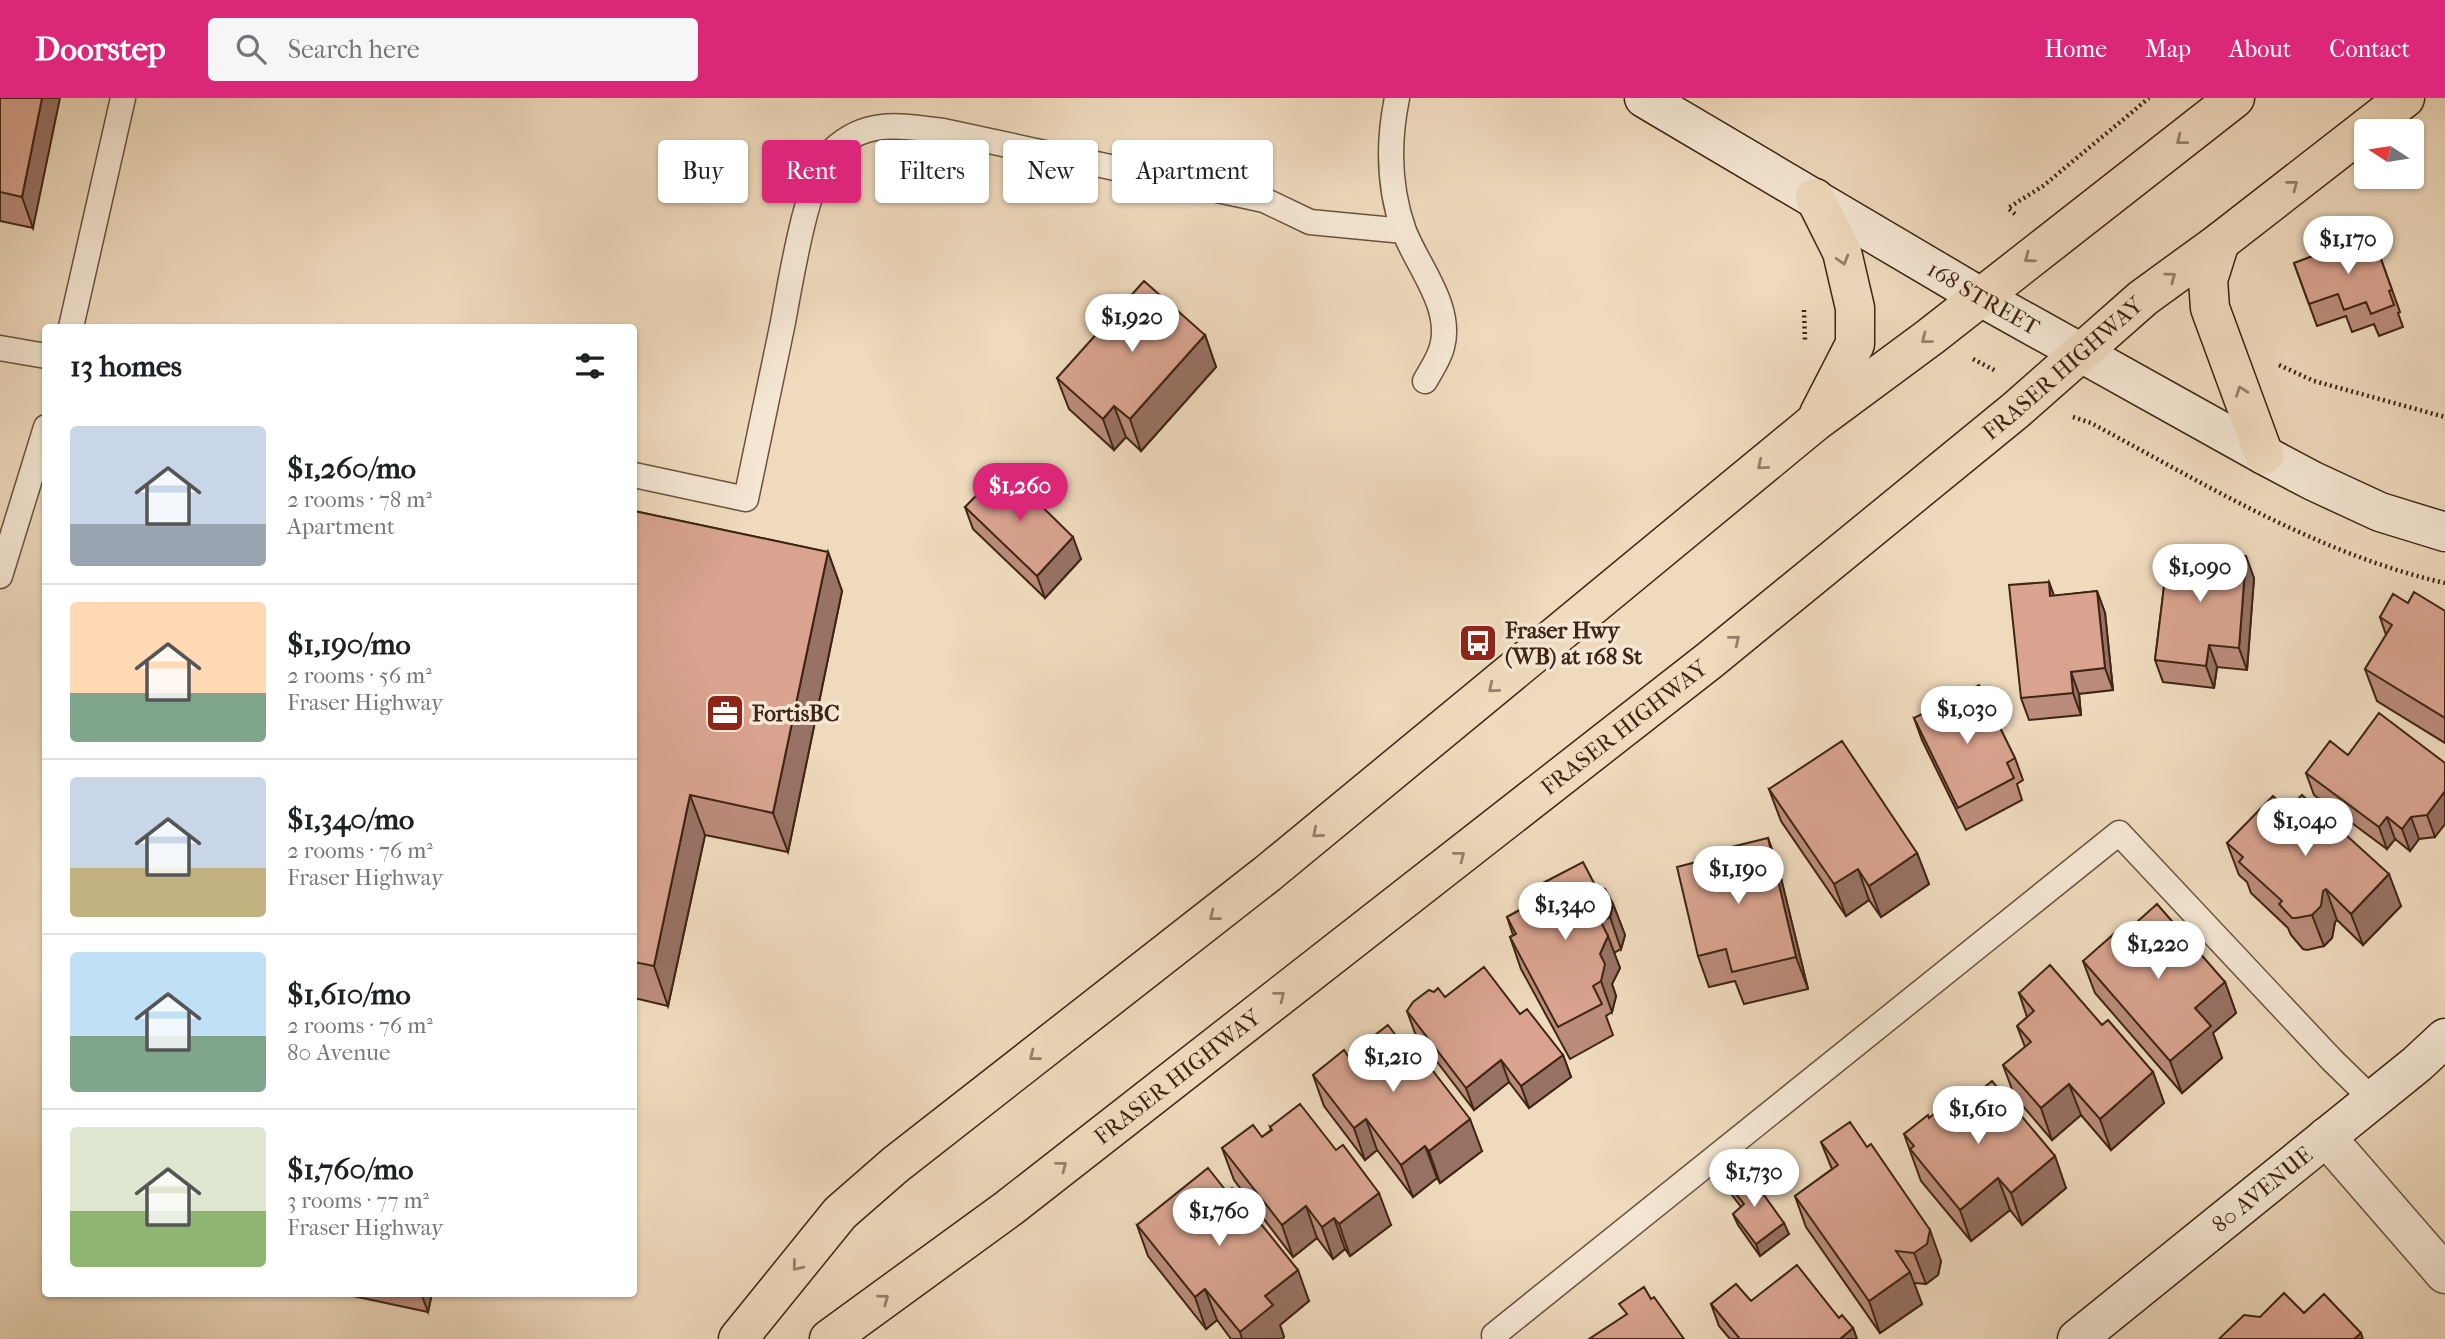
<!DOCTYPE html>
<html lang="en">
<head>
<meta charset="utf-8">
<style>
  :root { --surface:#fff; --page:#f6f6f6; --text:#202124; --muted:#757577; --line:#e0e0e0; --accent:#db2777 }
  body { margin:0; font-family:"IM FELL French Canon",serif; background:var(--page); color:var(--text); height:100vh; display:flex; flex-direction:column; font-size:26px; white-space:nowrap }
  * { box-sizing:border-box; margin:0 }
  p { font-size:23px; color:var(--muted) }
  .icon { flex:none; width:38px; height:38px; fill:none; stroke:currentColor; stroke-width:2; stroke-linecap:round; stroke-linejoin:round }
  .map { position:relative; flex:1; overflow:hidden }
  .details { position:absolute; left:42px; top:226px; width:595px; height:973px; display:flex; flex-direction:column; background:var(--surface); border-radius:7px; box-shadow:0 2px 5px #0004 }
  .details>* { flex:none }
  .top-card { position:absolute; left:658px; top:42px; width:665px; height:63px; display:flex; gap:14px }
  .needle { width:46px; rotate:282deg }
  .controls { position:absolute; left:2354px; top:21px; display:grid; gap:14px }
  .controls a { display:grid; place-items:center; width:70px; height:70px; border-radius:7px; background:var(--surface); box-shadow:0 2px 5px #0004; font-size:35px }
  .price { position:absolute; translate:-50% -60px; padding:0 16px; border-radius:24px; background:#fff; color:#222; font-size:23px; line-height:46px; filter:drop-shadow(0 2px 4px #0008) }
  .price::after { content:''; position:absolute; left:50%; top:42px; width:21px; height:16px; margin-left:-10px; background:inherit; clip-path:polygon(0 0,100% 0,50% 100%) }
  .price.current { background:var(--accent); color:#fff }
  ul { padding:0; list-style:none }
  li { display:flex; align-items:center; gap:21px; height:175px; padding:0 28px }
  li+li { border-top:2px solid var(--line) }
  li span { display:grid; place-items:center; flex:none; width:196px; height:140px; border-radius:7px; color:#555 }
  li>.icon { margin-inline-start:auto }
  span .icon { width:84px; height:84px; fill:#fffc; stroke-width:1 }
  li b { font-size:30px }
  h2 { display:flex; justify-content:space-between; align-items:center; height:84px; padding:0 28px; font-size:30px }
  .pill { padding:0 24px; border-radius:7px; background:var(--surface); box-shadow:0 2px 5px #0004; font-size:24px; line-height:63px }
  .pill.current { background:var(--accent); color:#fff }
  header { display:flex; align-items:center; gap:42px; box-sizing:border-box; height:98px; padding:0 35px; background:var(--accent); color:#fff }
  header strong { font-size:33px }
  nav { display:flex; gap:38px; margin-inline-start:auto; font-size:24px }
  .search { width:490px; height:63px; background:var(--page); display:flex; align-items:center; gap:18px; box-sizing:border-box; padding:0 24px; border-radius:7px; color:var(--muted); font-size:26px }
  .map>svg:first-child { display:block }
  .lines { fill:none; stroke-linecap:round; stroke-linejoin:round }
  .lane-casing { stroke:#6a523e; stroke-width:27 }
  .street-casing { stroke:#6a523e; stroke-width:41 }
  .secondary-casing { stroke:#3e2513; stroke-width:41 }
  .primary-casing { stroke:#3e2513; stroke-width:41 }
  .path { stroke:#3e2513; stroke-width:4.5; stroke-dasharray:2 3.5; stroke-linecap:butt }
  .lane { stroke:#f5e7d4; stroke-width:24 }
  .street { stroke:#f5e7d4; stroke-width:38 }
  .secondary { stroke:#f5e7d4; stroke-width:38 }
  .primary { stroke:#efdabd; stroke-width:38 }
  .wall { fill:#bb8c7b; stroke:#3e2513; stroke-width:2 }
  .shaded-wall { fill:#987264; stroke:#3e2513; stroke-width:2 }
  .building { fill:#d9a38f; stroke:#3e2513; stroke-width:2 }
  .oneway { stroke:#968068 }
  .labels { text-anchor:middle; stroke-width:7; stroke-linejoin:round; paint-order:stroke }
  .street-label { font-size:23px; fill:#3e2513; stroke:#f5e7d4 }
  .poi-label { font-size:23px; font-weight:bold; fill:#3e2513; stroke:#f5e7d4; text-anchor:start }
</style>
</head>
<body>
<header>
<strong>Doorstep</strong>
<div class="search"><svg class="icon" aria-label="search" viewBox="0 0 24 24"><circle cx="10" cy="10" r="6"/><path d="M15 15l6 6"/></svg>Search here</div>
<nav><a>Home</a><a>Map</a><a>About</a><a>Contact</a></nav>
</header>
<div class="map">
<svg width="2445" height="1241" viewBox="0 0 2445 1241">
  <rect width="100%" height="100%" fill="#efdabd"/>
  <filter id="stains"><feTurbulence type="fractalNoise" baseFrequency=".00286" numOctaves="4"/><feColorMatrix values="0 0 0 0 .2 0 0 0 0 .09 0 0 0 0 .02 0 0 0 .5 -.17"/></filter>
  <radialGradient id="worn" r=".72"><stop offset=".6" stop-color="#630" stop-opacity="0"/><stop offset="1" stop-color="#630" stop-opacity=".3"/></radialGradient>
  <g class="lines">
    <defs>
      <path id="lane" d="M1397 0C1388 44 1389 91 1404 133 1418 169 1453 209 1442 249 1439 261 1431 272 1425 283
        M71 229 123 0
        M0 250 46 258
        M634 377 746 401C758 344 770 286 782 229 790 189 806 78 833 52 867 20 902 28 943 33L1264 102 1310 124 1404 133
        M0 478 46 329
        M1497 1241 1494 1237 2119 735 2332 962 2373 1002"/>
      <path id="street" d="M2326 1039 2445 1176"/>
      <g id="secondary">
        <path id="s1" d="M1644 0 1979 198 2264 357 2313 383 2380 414 2445 434"/>
        <path id="s2" d="M2077 1241 2417 966 2445 940"/>
      </g>
      <g id="primary">
        <path d="M1815 100 1842 154 1855 210V246L1819 316"/>
        <path d="M2220 144 2208 182 2210 210 2264 357"/>
        <path d="M738 1241 840 1115 895 1067 1267 776 1815 324 1930 239 2235 0"/>
        <path id="s3" d="M829 1241 1009 1110 1710 562 2016 312 2143 200 2220 144 2405 0"/>
      </g>
    </defs>
    <use href="#lane" class="lane-casing"/>
    <use href="#street" class="street-casing"/>
    <use href="#secondary" class="secondary-casing"/>
    <use href="#primary" class="primary-casing"/>
    <path class="path" d="M2015 116 2008 110 2043 88 2149 0
      M1804 212 1805 243
      M1973 261 1996 273
      M2279 267 2314 283 2445 319
      M2073 319 2091 325C2205 386 2318 456 2445 485"/>
    <use href="#lane" class="lane"/>
    <use href="#street" class="street"/>
    <use href="#secondary" class="secondary"/>
    <use href="#primary" class="primary"/>
  </g>
  <path class="wall" d="M0 0 33 130 0 123Z
    M2372 136 2400 214 2398 215 2403 229 2379 238 2374 226 2352 234 2346 218 2317 228 2294 165Z
    M1205 237 1216 269 1141 353 1126 339 1114 352 1069 311 1057 280Z
    M1011 391 1081 461 1045 500 973 431 965 409Z
    M634 413 828 454 842 493 788 754 705 737 668 908 634 900Z
    M2161 479 2254 480 2247 572 2217 569 2214 590 2163 584 2155 562 2164 489Z
    M2049 484 2054 498 2097 493 2105 515 2113 592 2079 596 2081 617 2029 622 2021 600Z
    M2408 505 2445 513V645L2377 603 2365 571 2386 537 2380 519Z
    M1914 620 2015 660 2023 682 2017 686 2022 702 1966 732 1922 642Z
    M2348 657 2445 665 2435 739 2419 741 2410 753 2395 741 2387 751 2314 697 2306 675Z
    M1769 691 1917 755 1929 786 1881 819 1869 802 1846 818 1781 723Z
    M2287 712 2401 808 2363 847 2337 822 2335 824 2332 840 2324 848 2307 852 2303 851 2291 837 2288 830 2251 795 2247 784 2239 777 2227 745Z
    M1768 740 1779 772 1808 891 1744 906 1735 883 1709 889 1698 858 1724 757Z
    M1541 786 1596 789 1613 806 1625 837 1621 851 1614 855 1620 870 1612 886 1616 898 1612 914 1606 918 1613 937 1570 961 1521 871 1510 839 1513 837 1507 819 1545 798Z
    M2136 832 2225 884 2236 915 2213 935 2222 960 2182 995 2095 895 2083 863 2126 846 2138 836Z
    M2019 895 2102 927 2153 974 2164 1005 2111 1052 2081 1017 2052 1042 2015 999 2003 967 2025 949 2017 928 2027 919Z
    M1445 899 1520 916 1563 957 1571 979 1529 1010 1509 984 1474 1012 1415 935 1407 913Z
    M1348 958 1482 1053 1440 1085 1437 1080 1413 1099 1377 1052 1365 1062 1324 1008 1313 977Z
    M1951 1017 2066 1090 2022 1127 2010 1112 1971 1143 1921 1083 1904 1036 1929 1020Z
    M1270 1029 1391 1127 1350 1158 1345 1151 1333 1161 1317 1140 1293 1159 1234 1082 1222 1050 1262 1039 1271 1032Z
    M1821 1044 1941 1163 1938 1177 1926 1186 1914 1185 1922 1206 1880 1235 1806 1129 1795 1098 1832 1071Z
    M1728 1086 1789 1136 1760 1158 1738 1127 1733 1116 1741 1109 1732 1097Z
    M1137 1127 1309 1203 1280 1227 1284 1239 1281 1241H1231L1217 1222 1206 1231 1148 1158Z
    M339 1195H432L428 1214Z
    M1751 1203 1853 1230 1857 1241H1730L1719 1228 1711 1206Z"/>
  <path class="shaded-wall" d="M42 0H60L33 130 22 99Z
    M1205 237 1216 269 1141 353 1130 321Z
    M1114 308 1126 339 1114 352 1103 321Z
    M1073 439 1081 461 1045 500 1037 478Z
    M828 454 842 493 788 754 773 715Z
    M2246 458 2254 480 2247 572 2239 550Z
    M2049 484 2057 506 2050 498Z
    M2097 493 2105 515 2113 592 2105 570Z
    M2209 547 2217 569 2214 590 2206 568Z
    M2071 574 2079 596 2081 617 2073 595Z
    M2445 693V726L2435 739 2427 717Z
    M690 697 705 737 668 908 654 868Z
    M2387 719 2395 741 2387 751 2379 729Z
    M2411 719 2419 741 2410 753 2402 731Z
    M1768 740 1779 772 1808 891 1796 859Z
    M1917 755 1929 786 1881 819 1869 788Z
    M1858 771 1869 802 1846 818 1834 786Z
    M2389 776 2401 808 2363 847 2351 816Z
    M2326 791 2337 822 2335 824 2332 840 2324 848 2312 817 2323 793Z
    M1613 806 1625 837 1621 851 1610 819Z
    M1608 838 1620 870 1612 886 1616 898 1612 914 1601 883 1600 856Z
    M2225 884 2236 915 2213 935 2222 960 2182 995 2170 963 2195 910Z
    M1563 957 1571 979 1529 1010 1521 988Z
    M1501 962 1509 984 1474 1012 1466 990Z
    M2153 974 2164 1005 2111 1052 2100 1021Z
    M2069 986 2081 1017 2052 1042 2041 1010Z
    M1366 1021 1377 1052 1365 1062 1354 1030Z
    M1470 1021 1482 1053 1440 1085 1429 1053Z
    M1425 1048 1437 1080 1413 1099 1401 1067Z
    M2055 1058 2066 1090 2022 1127 2011 1095Z
    M1998 1080 2010 1112 1971 1143 1960 1112Z
    M1379 1095 1391 1127 1350 1158 1339 1126Z
    M1306 1108 1317 1140 1293 1159 1282 1127Z
    M1334 1120 1345 1151 1333 1161 1322 1129Z
    M1784 1125 1789 1136 1760 1158 1756 1146Z
    M1930 1132 1941 1163 1938 1177 1926 1186 1914 1155Z
    M1298 1172 1309 1203 1280 1227 1284 1239 1281 1241H1242L1240 1234 1265 1198Z
    M1910 1174 1922 1206 1880 1235 1869 1203Z
    M1205 1191 1217 1222 1206 1231 1195 1199Z
    M421 1195H432L428 1214Z
    M1853 1230 1857 1241H1840Z
    M2361 1235 2363 1241H2354Z"/>
  <path class="building" d="M0 0H42L22 99 0 94Z
    M2372 136 2392 192 2389 193 2394 207 2371 216 2366 204 2344 212 2338 196 2309 206 2294 165Z
    M1144 183 1205 237 1130 321 1114 308 1103 321 1057 280Z
    M998 375 1011 391 1017 384 1073 439 1037 478 965 409Z
    M634 413 828 454 773 715 690 697 654 868 634 864Z
    M2170 448 2246 458 2239 550 2209 547 2206 568 2155 562 2165 480 2161 479 2164 454 2168 455Z
    M2049 484 2050 498 2097 493 2105 570 2071 574 2073 595 2021 600 2009 487Z
    M2414 494 2445 513V620L2365 571 2392 527 2380 519 2393 496 2408 505Z
    M1979 587 2015 660 2007 665 2014 680 1958 710 1914 620Z
    M2379 615 2445 665V693L2427 717 2411 719 2402 731 2387 719 2379 729 2306 675 2330 643 2348 657Z
    M1842 643 1917 755 1869 788 1858 771 1834 786 1769 691Z
    M2302 697 2389 776 2351 816 2326 791 2323 793 2321 808 2312 817 2296 820H2292L2279 806 2282 803 2239 764 2243 759 2227 745 2273 698 2287 712Z
    M1768 740 1796 859 1732 874 1726 851 1698 858 1677 769 1724 757 1723 751Z
    M1583 764 1596 789 1605 791 1613 806 1610 819 1601 824 1608 838 1600 856 1605 866 1601 883 1593 888 1602 906 1558 929 1510 839 1516 836 1507 819 1547 797 1541 786Z
    M2157 806 2225 884 2195 910 2211 928 2170 963 2083 863 2116 834 2126 846 2139 835 2136 832 2138 823Z
    M2050 867 2102 927 2108 922 2153 974 2100 1021 2069 986 2041 1010 2003 967 2031 944 2017 928 2034 913 2019 895Z
    M1484 869 1520 916 1527 911 1563 957 1521 988 1501 962 1466 990 1407 913 1413 904 1429 892 1434 894 1438 890 1445 899Z
    M1388 927 1400 943 1406 938 1470 1021 1429 1053 1425 1048 1401 1067 1366 1021 1354 1030 1313 977 1344 952 1348 958Z
    M1992 983 2055 1058 2011 1095 1998 1080 1960 1112 1910 1051 1914 1048 1904 1036 1928 1017 1929 1020 1944 1008 1951 1017Z
    M1300 1006 1336 1052 1343 1047 1379 1095 1339 1126 1334 1120 1322 1129 1306 1108 1282 1127 1222 1050 1253 1027 1262 1039 1272 1032 1270 1029Z
    M1850 1024 1867 1049 1871 1046 1930 1132 1927 1146 1914 1155 1896 1153 1910 1174 1869 1203 1795 1098 1838 1067 1821 1044Z
    M1208 1070 1227 1094 1232 1090 1298 1172 1265 1198 1273 1207 1240 1234 1205 1191 1195 1199 1137 1127Z
    M1746 1072 1784 1125 1756 1146 1733 1116 1744 1106 1728 1086Z
    M1797 1167 1839 1220 1842 1217 1853 1230 1840 1241H1740L1711 1206 1736 1186 1751 1203Z
    M1644 1189 1651 1201 1654 1199 1684 1241H1589L1627 1216 1619 1206Z
    M2284 1195 2304 1215 2324 1196 2361 1235 2354 1241H2219L2244 1217 2260 1219Z"/>
  <defs><path id="oneway-chevron" d="M-2-3.5L2.5 0L-2 3.5" fill="none" stroke-width="1.6" stroke-linecap="round" stroke-linejoin="round" transform="scale(1.75)"/></defs>
  <g class="oneway">
    <use href="#oneway-chevron" transform="translate(2181 42) rotate(142)"/>
    <use href="#oneway-chevron" transform="translate(2293 87) rotate(-38)"/>
    <use href="#oneway-chevron" transform="translate(2029 160) rotate(143)"/>
    <use href="#oneway-chevron" transform="translate(1843 162) rotate(74)"/>
    <use href="#oneway-chevron" transform="translate(2171 179) rotate(-36)"/>
    <use href="#oneway-chevron" transform="translate(1926 241) rotate(142)"/>
    <use href="#oneway-chevron" transform="translate(2241 293) rotate(-110)"/>
    <use href="#oneway-chevron" transform="translate(1762 367) rotate(140)"/>
    <use href="#oneway-chevron" transform="translate(1735 542) rotate(-39)"/>
    <use href="#oneway-chevron" transform="translate(1493 590) rotate(140)"/>
    <use href="#oneway-chevron" transform="translate(1317 735) rotate(140)"/>
    <use href="#oneway-chevron" transform="translate(1460 758) rotate(-38)"/>
    <use href="#oneway-chevron" transform="translate(1214 818) rotate(142)"/>
    <use href="#oneway-chevron" transform="translate(1280 898) rotate(-38)"/>
    <use href="#oneway-chevron" transform="translate(1034 958) rotate(142)"/>
    <use href="#oneway-chevron" transform="translate(1062 1068) rotate(-38)"/>
    <use href="#oneway-chevron" transform="translate(797 1168) rotate(129)"/>
    <use href="#oneway-chevron" transform="translate(884 1201) rotate(-36)"/>
  </g>
  <defs>
    <symbol id="bus-square" viewBox="-11 -11 22 22"><rect x="-9" y="-9" width="18" height="18" rx="4" fill="#8f2418" stroke="#f5e7d4"/><path d="M-5-6H5V4H4V6H2V4H-2V6H-4V4H-5ZM-3.5-4V0h7V-4ZM-3.5 1.2v1.5H-2V1.2ZM2 1.2v1.5H3.5V1.2Z" fill="#fff"/></symbol>
    <symbol id="office-square" viewBox="-11 -11 22 22"><rect x="-9" y="-9" width="18" height="18" rx="4" fill="#8f2418" stroke="#f5e7d4"/><path d="M-6-3h4V-5.5h4V-3h4V5H-6ZM-1-4.5V-3h2v-1.5ZM-6 0V1H6V0Z" fill="#fff"/></symbol>
  </defs>
  <g fill-rule="evenodd">
    <use href="#bus-square" x="1456" y="523" width="44" height="44"/>
    <use href="#office-square" x="703" y="593" width="44" height="44"/>
  </g>
  <g class="labels">
    <g class="street-label">
      <text dy="8" stroke="none"><textPath href="#s1" startOffset="394">168 STREET</textPath></text>
      <text dy="8" stroke="none"><textPath href="#s3" startOffset="1570">FRASER HIGHWAY</textPath></text>
      <text dy="8" stroke="none"><textPath href="#s3" startOffset="1003">FRASER HIGHWAY</textPath></text>
      <text dy="8" stroke="none"><textPath href="#s3" startOffset="436">FRASER HIGHWAY</textPath></text>
      <text dy="8" stroke="none"><textPath href="#s2" startOffset="238">80 AVENUE</textPath></text>
    </g>
    <g class="poi-label">
      <text x="1505" y="540">Fraser Hwy<tspan x="1505" dy="26">(WB) at 168 St</tspan></text>
      <text x="752" y="623">FortisBC</text>
    </g>
  </g>
  <rect width="100%" height="100%" filter="url(#stains)"/>
  <rect width="100%" height="100%" fill="url(#worn)"/>
</svg>
<div class="controls">
<a><svg class="needle" viewBox="-14 -14 28 28"><path d="M0-13l5 13h-10z" fill="#e53935"/><path d="M0 13l5-13h-10z" fill="#757577"/></svg></a>
</div>
<b class="price" style="left:2348px;top:178px">$1,170</b>
<b class="price" style="left:1132px;top:256px">$1,920</b>
<b class="price current" style="left:1020px;top:425px">$1,260</b>
<b class="price" style="left:2200px;top:506px">$1,090</b>
<b class="price" style="left:1967px;top:648px">$1,030</b>
<b class="price" style="left:2305px;top:760px">$1,040</b>
<b class="price" style="left:1738px;top:808px">$1,190</b>
<b class="price" style="left:1565px;top:844px">$1,340</b>
<b class="price" style="left:2158px;top:883px">$1,220</b>
<b class="price" style="left:1393px;top:996px">$1,210</b>
<b class="price" style="left:1978px;top:1048px">$1,610</b>
<b class="price" style="left:1754px;top:1111px">$1,730</b>
<b class="price" style="left:1219px;top:1150px">$1,760</b>
<div class="top-card">
<a class="pill">Buy</a>
<a class="pill current">Rent</a>
<a class="pill">Filters</a>
<a class="pill">New</a>
<a class="pill">Apartment</a>
</div>
<section class="details">
<h2>13 homes<svg class="icon" aria-label="filters" viewBox="0 0 24 24"><path d="M4 7h16M4 17h16"/><circle cx="9" cy="7" r="2"/><circle cx="15" cy="17" r="2"/></svg></h2>
<ul>
<li><span style="background:linear-gradient(#c9d6e8 70%,#9aa5b1 0)"><svg class="icon" aria-label="home" viewBox="0 0 24 24"><path d="M3 11l9-7 9 7M6 9v11h12V9"/></svg></span><div><b>$1,260/mo</b><p>2 rooms · 78 m²</p><p>Apartment</p></div></li>
<li><span style="background:linear-gradient(#ffd9b3 65%,#7fa58c 0)"><svg class="icon" aria-label="home" viewBox="0 0 24 24"><path d="M3 11l9-7 9 7M6 9v11h12V9"/></svg></span><div><b>$1,190/mo</b><p>2 rooms · 56 m²</p><p>Fraser Highway</p></div></li>
<li><span style="background:linear-gradient(#c9d6e8 65%,#c2b280 0)"><svg class="icon" aria-label="home" viewBox="0 0 24 24"><path d="M3 11l9-7 9 7M6 9v11h12V9"/></svg></span><div><b>$1,340/mo</b><p>2 rooms · 76 m²</p><p>Fraser Highway</p></div></li>
<li><span style="background:linear-gradient(#bfe0f5 60%,#7fa58c 0)"><svg class="icon" aria-label="home" viewBox="0 0 24 24"><path d="M3 11l9-7 9 7M6 9v11h12V9"/></svg></span><div><b>$1,610/mo</b><p>2 rooms · 76 m²</p><p>80 Avenue</p></div></li>
<li><span style="background:linear-gradient(#dfe7d0 60%,#8fb573 0)"><svg class="icon" aria-label="home" viewBox="0 0 24 24"><path d="M3 11l9-7 9 7M6 9v11h12V9"/></svg></span><div><b>$1,760/mo</b><p>3 rooms · 77 m²</p><p>Fraser Highway</p></div></li>
</ul>
</section>
</div>
</body>
</html>
